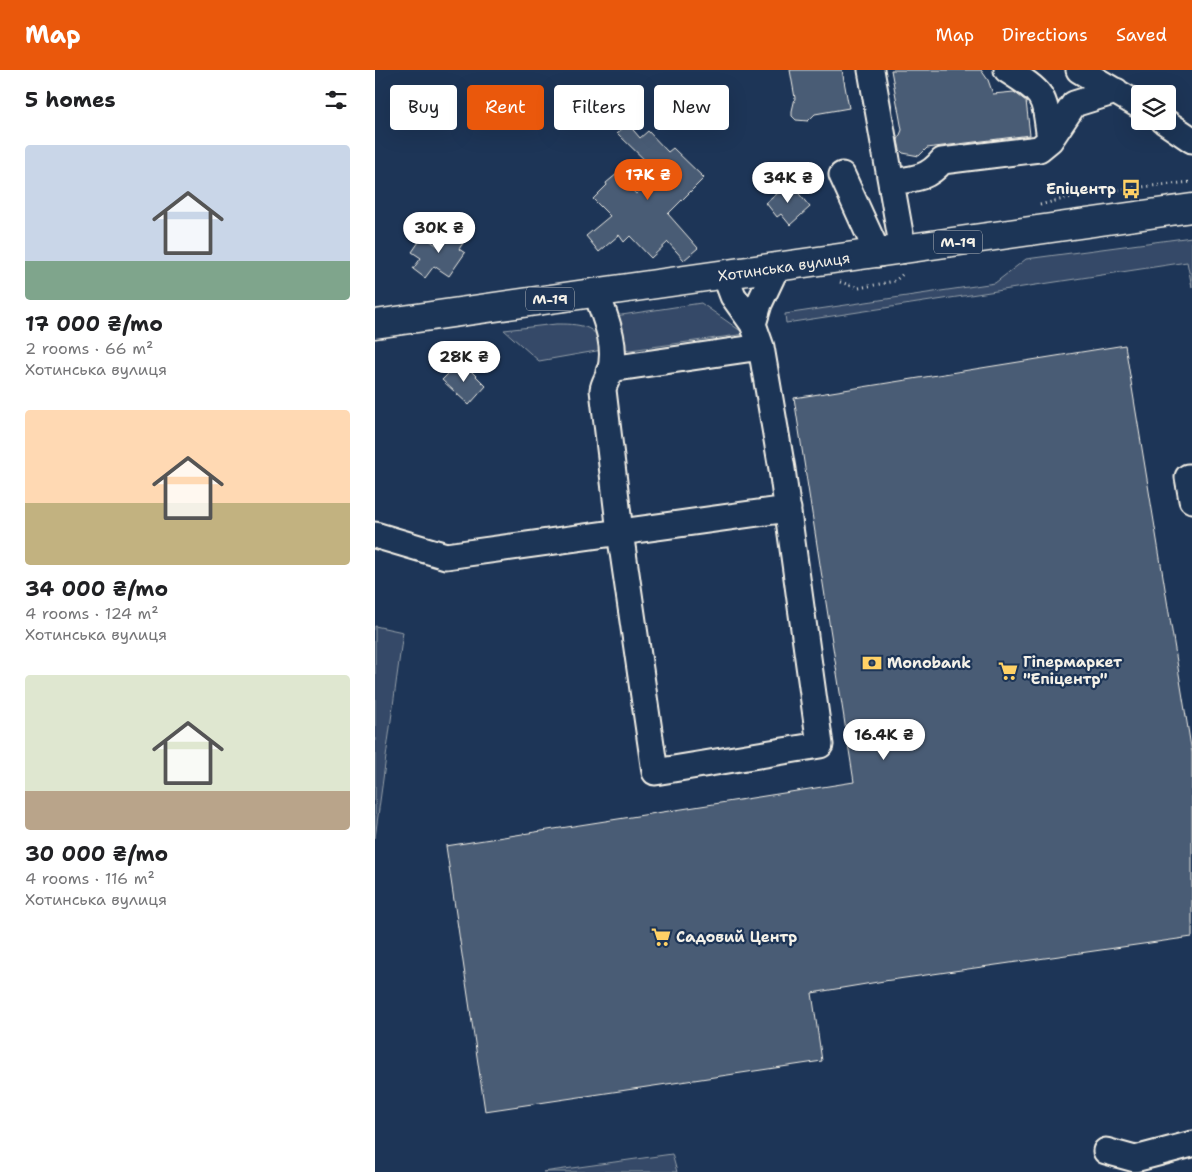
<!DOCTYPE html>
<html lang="en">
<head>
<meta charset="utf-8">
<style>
  :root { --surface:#fff; --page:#f6f6f6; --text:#202124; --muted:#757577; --accent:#ea580c }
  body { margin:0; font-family:"Shantell Sans",sans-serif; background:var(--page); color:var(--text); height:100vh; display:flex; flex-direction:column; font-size:19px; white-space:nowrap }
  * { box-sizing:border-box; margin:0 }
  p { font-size:16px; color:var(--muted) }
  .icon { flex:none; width:28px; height:28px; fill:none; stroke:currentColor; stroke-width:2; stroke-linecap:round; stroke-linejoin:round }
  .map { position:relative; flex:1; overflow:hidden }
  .details { display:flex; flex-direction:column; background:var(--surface); width:375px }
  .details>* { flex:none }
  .top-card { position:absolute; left:15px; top:15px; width:475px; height:45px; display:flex; gap:10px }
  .buttons { position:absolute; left:756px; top:15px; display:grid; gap:10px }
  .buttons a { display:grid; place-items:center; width:45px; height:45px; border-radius:5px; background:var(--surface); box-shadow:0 5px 20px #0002; font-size:25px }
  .price { position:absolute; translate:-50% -42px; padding:0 11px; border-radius:18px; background:#fff; color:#222; font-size:16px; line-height:32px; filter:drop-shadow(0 1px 2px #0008) }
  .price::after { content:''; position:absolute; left:50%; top:30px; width:15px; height:11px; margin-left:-8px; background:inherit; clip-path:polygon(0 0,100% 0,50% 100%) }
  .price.selected { background:var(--accent); color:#fff }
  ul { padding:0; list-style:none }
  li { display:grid; align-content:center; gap:10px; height:265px; padding:0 25px }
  li span { display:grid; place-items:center; height:155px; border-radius:5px; color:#555 }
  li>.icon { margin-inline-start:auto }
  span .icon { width:90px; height:90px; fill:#fffc; stroke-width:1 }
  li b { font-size:21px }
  h2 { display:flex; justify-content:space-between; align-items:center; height:60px; padding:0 25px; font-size:21px }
  .pill { padding:0 18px; border-radius:5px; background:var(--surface); box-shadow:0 5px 20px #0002; font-size:18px; line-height:45px }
  .pill.selected { background:var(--accent); color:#fff }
  header { display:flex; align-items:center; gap:30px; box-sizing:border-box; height:70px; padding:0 25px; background:var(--accent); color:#fff }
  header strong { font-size:24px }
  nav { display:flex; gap:28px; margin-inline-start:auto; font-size:18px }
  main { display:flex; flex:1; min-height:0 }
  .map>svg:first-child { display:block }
  .green { fill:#354a67; stroke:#949ea8 }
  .building { fill:#485b74; stroke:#f4f1e8 }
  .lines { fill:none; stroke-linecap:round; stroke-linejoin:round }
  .minor-casing { stroke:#f4f1e8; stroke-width:29 }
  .highway-casing { stroke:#f4f1e8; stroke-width:31 }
  .path { stroke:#f4f1e8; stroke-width:3; stroke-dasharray:1 4; stroke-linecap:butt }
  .minor { stroke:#1d3557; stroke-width:25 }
  .highway { stroke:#1d3557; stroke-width:28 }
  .labels { text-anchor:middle; stroke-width:4.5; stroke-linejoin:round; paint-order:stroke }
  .shield { fill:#1d3557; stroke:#b4b9bc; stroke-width:1 }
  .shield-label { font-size:14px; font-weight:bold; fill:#f4f1e8 }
  .poi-label { font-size:15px; font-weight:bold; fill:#f4f1e8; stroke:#1d3557; text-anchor:start }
  .street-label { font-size:15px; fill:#f4f1e8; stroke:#1d3557 }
</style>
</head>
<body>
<header>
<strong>Map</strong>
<nav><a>Map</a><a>Directions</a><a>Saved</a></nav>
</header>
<main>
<section class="details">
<h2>5 homes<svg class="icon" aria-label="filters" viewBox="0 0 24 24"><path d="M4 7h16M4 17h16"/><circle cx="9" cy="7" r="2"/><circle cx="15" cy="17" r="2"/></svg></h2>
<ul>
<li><span style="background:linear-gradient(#c9d6e8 75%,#7fa58c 0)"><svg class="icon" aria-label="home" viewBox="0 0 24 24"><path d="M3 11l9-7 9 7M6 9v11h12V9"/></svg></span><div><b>17 000 ₴/mo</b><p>2 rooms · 66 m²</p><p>Хотинська вулиця</p></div></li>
<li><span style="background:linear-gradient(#ffd9b3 60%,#c2b280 0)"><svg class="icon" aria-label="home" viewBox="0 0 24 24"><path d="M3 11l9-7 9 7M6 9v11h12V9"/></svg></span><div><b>34 000 ₴/mo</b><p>4 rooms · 124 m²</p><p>Хотинська вулиця</p></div></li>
<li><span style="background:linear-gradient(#dfe7d0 75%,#b9a48a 0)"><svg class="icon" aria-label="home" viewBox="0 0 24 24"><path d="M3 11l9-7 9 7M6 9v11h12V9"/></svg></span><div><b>30 000 ₴/mo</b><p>4 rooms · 116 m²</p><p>Хотинська вулиця</p></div></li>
</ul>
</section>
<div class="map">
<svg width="817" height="1102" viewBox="0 0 817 1102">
  <rect width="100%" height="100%" fill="#1d3557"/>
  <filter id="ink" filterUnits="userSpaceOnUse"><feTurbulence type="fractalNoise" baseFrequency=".02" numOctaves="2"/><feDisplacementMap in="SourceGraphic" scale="10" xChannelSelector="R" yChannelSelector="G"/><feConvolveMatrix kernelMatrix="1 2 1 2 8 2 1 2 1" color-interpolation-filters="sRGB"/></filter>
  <g filter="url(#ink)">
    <path class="green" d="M817 167V217L812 192 411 253 410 244 620 213 651 189Z
      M326 233 370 264 248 281 240 246Z
      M181 254C202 254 224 254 227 280L164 291 129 260Z
      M0 556 28 562 0 768Z
      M297 1084 302 1102H168Z"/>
    <path class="building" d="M415 0H467L474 38 440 44 433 51 421 50 417 46V41L420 28Z
      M516 0H606L613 10 618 24 639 22 651 31 655 65 552 78 544 86 528 83 525 80 523 70 527 60Z
      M253 54 265 68 273 61 293 82 298 78 329 108 293 144 323 178 309 190 293 172 276 188 255 166 249 172 244 165 224 182 211 166 235 146 218 129 232 115 231 113 243 103 261 124 282 102 242 63Z
      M415 113 435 137 415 155 406 144 402 147 391 133Z
      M74 159 90 170 84 179 90 183 74 206 59 196 50 208 38 199 46 188 37 182 48 166 63 176Z
      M750 275 817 683V867L509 911 437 923 447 991 110 1041 71 776 479 712 419 328Z
      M86 291 111 316 94 335 67 310Z"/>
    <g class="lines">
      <defs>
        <path id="minor" d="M496 0 528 180
          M632 0C671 25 669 24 675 70
          M704 0 765 36
          M789 51 817 70
          M467 105 503 184
          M516 112C538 109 552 109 567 91L664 79 675 70 699 34 741 21
          M221 222C230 247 243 275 235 302 233 308 229 313 228 320L245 462 280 702 445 675 407 399 386 277 378 254 358 226 350 205
          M378 254 384 234 401 198
          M234 302 242 298 386 277
          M817 407H813L817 430
          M0 465 71 486 413 439
          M731 1081 760 1089 817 1074"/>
        <path id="highway" d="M0 254 817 138"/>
      </defs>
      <use href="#minor" class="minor-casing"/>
      <use href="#highway" class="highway-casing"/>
      <path class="path" d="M665 135C714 121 766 117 817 112
        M465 212 484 218 520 211 529 203"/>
      <use href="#minor" class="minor"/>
      <use href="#highway" class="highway"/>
    </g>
  </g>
  <defs>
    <symbol id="bus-bare" viewBox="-9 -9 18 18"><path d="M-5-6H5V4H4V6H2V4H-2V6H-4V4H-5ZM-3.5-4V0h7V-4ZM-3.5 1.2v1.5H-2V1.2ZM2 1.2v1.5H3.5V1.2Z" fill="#ffd166" stroke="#1d3557" stroke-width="2.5" paint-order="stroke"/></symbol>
    <symbol id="bank-bare" viewBox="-9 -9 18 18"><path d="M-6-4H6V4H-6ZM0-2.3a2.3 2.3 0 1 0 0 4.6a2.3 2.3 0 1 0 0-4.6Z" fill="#ffd166" stroke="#1d3557" stroke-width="2.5" paint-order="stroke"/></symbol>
    <symbol id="supermarket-bare" viewBox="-9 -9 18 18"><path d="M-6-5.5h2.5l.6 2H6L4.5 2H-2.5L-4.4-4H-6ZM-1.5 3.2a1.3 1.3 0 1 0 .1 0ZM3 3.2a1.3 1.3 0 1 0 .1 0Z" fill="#ffd166" stroke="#1d3557" stroke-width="2.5" paint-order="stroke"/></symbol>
  </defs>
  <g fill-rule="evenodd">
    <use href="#bus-bare" x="742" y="105" width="28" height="28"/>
    <use href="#bank-bare" x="483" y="579" width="28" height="28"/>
    <use href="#supermarket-bare" x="619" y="587" width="28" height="28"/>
    <use href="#supermarket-bare" x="272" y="853" width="28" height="28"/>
  </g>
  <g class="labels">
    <g class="shield">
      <rect x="559" y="160.5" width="48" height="23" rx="4"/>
      <rect x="151" y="217.5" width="48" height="23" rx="4"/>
    </g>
    <g class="shield-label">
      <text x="583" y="177">М-19</text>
      <text x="175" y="234">М-19</text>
    </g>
    <g class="poi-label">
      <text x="741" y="124" text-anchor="end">Епіцентр</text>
      <text x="648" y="597">Гіпермаркет<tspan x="648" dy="17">"Епіцентр"</tspan></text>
      <text x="512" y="598">Monobank</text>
      <text x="301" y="872">Садовий Центр</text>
    </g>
    <g class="street-label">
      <text transform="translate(409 197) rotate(-8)" y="5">Хотинська вулиця</text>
    </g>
  </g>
</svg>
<div class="buttons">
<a><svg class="icon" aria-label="layers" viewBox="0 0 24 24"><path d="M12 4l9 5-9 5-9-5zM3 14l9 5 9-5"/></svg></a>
</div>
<b class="price selected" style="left:273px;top:131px">17K ₴</b>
<b class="price" style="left:413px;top:134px">34K ₴</b>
<b class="price" style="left:64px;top:184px">30K ₴</b>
<b class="price" style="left:89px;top:313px">28K ₴</b>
<b class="price" style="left:509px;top:691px">16.4K ₴</b>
<div class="top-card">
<a class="pill">Buy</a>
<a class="pill selected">Rent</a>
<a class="pill">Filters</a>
<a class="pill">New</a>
</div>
</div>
</main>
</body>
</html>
